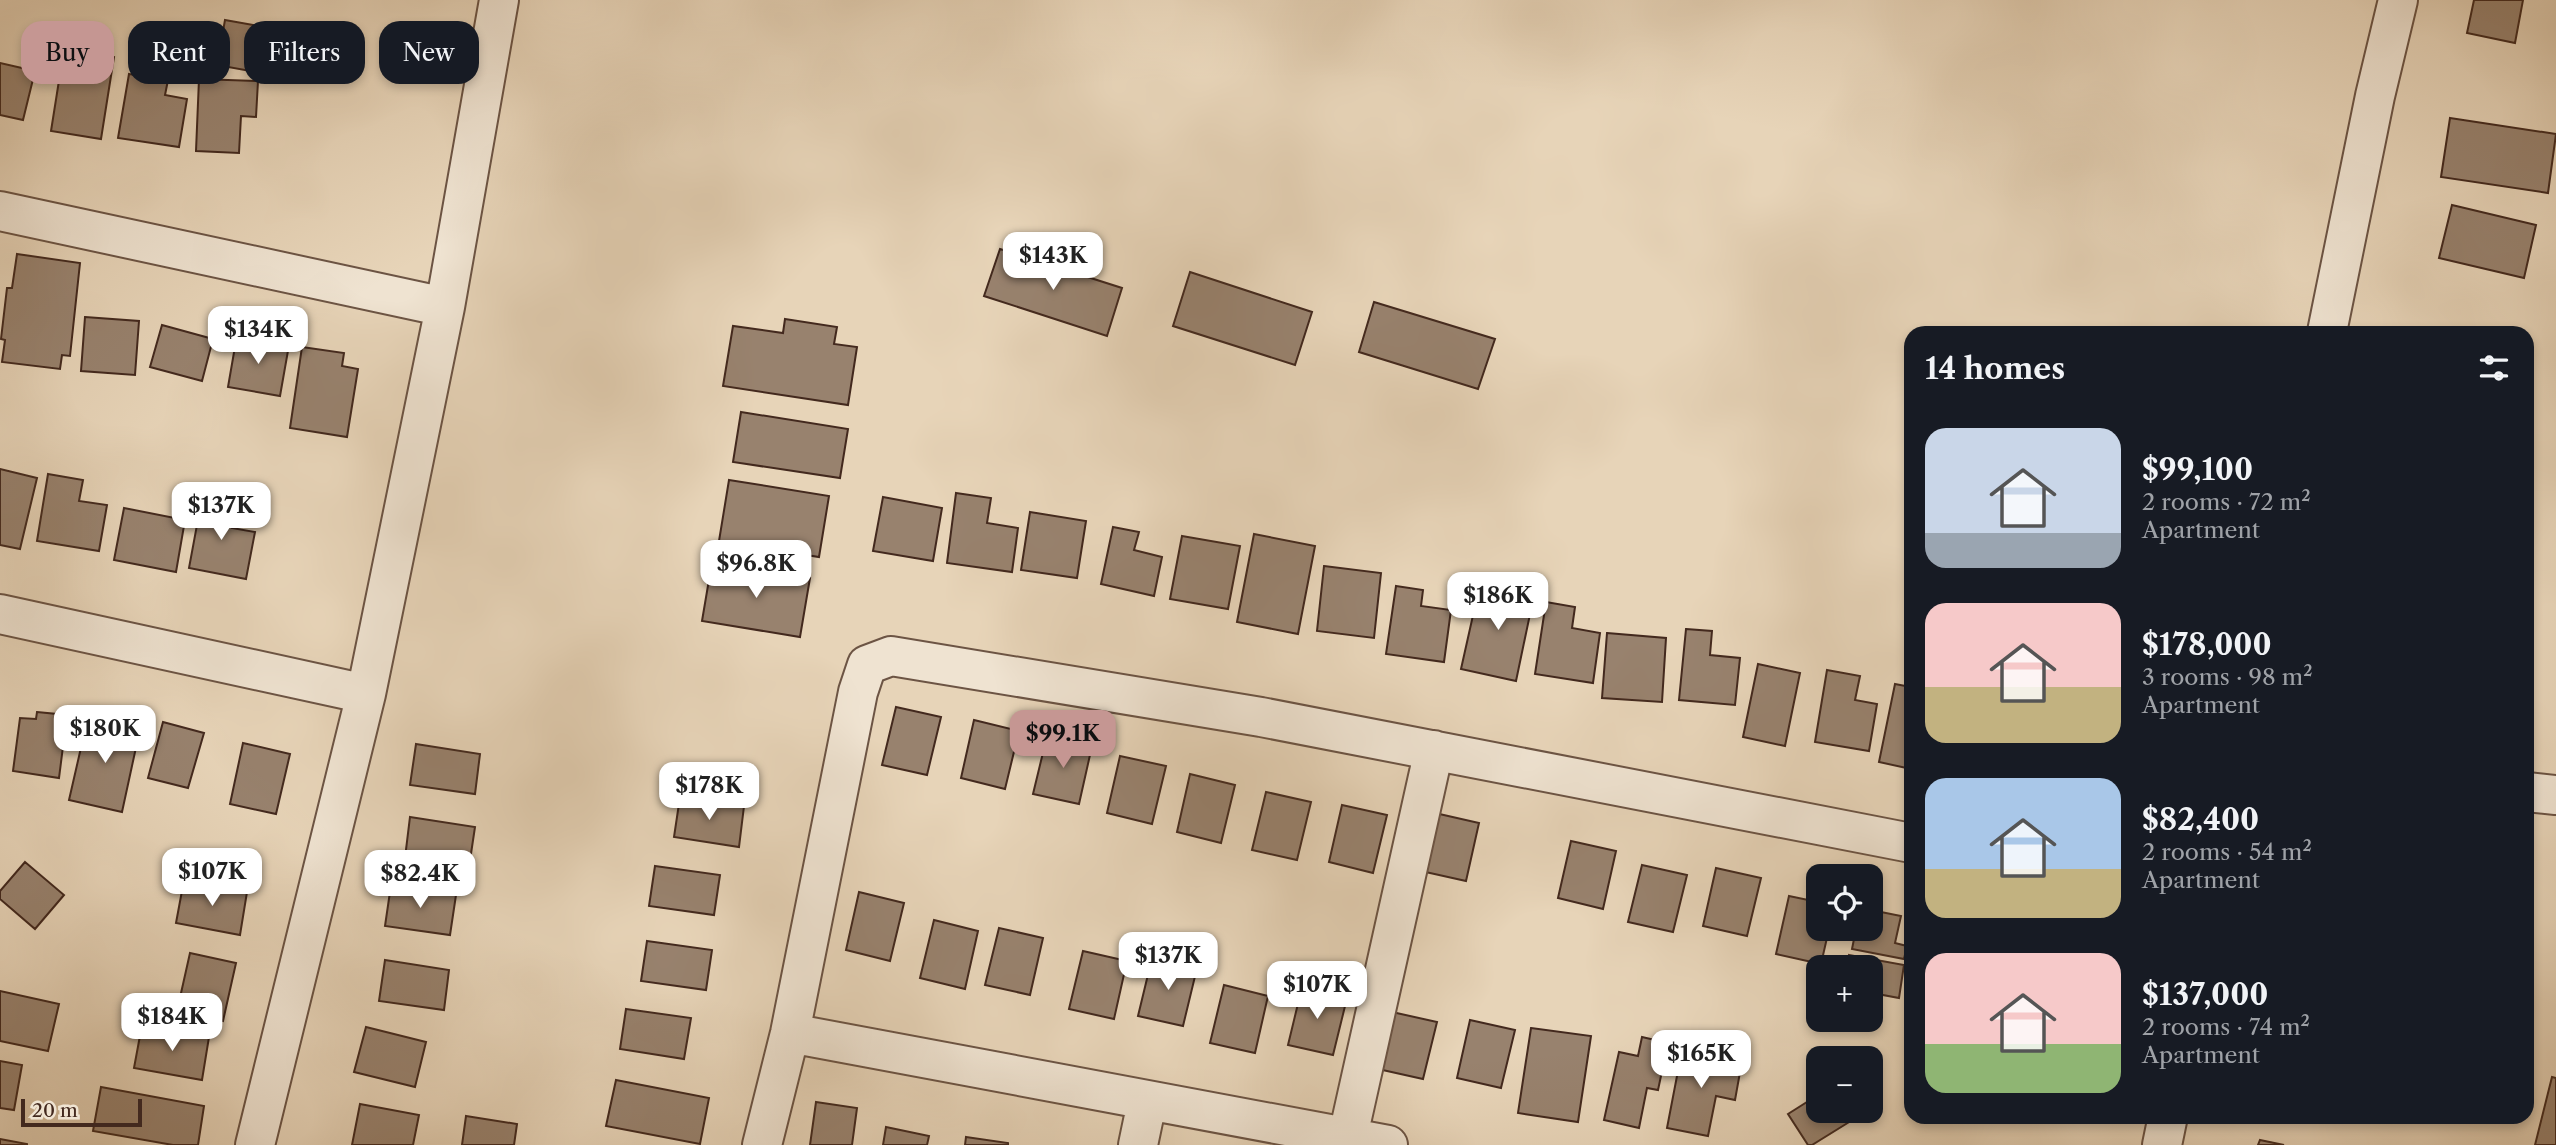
<!DOCTYPE html>
<html lang="en">
<head>
<meta charset="utf-8">
<style>
  :root { --surface:#171b24; --page:#20242c; --text:#f1f3f6; --muted:#9ea1a6; --accent:#c59692 }
  body { margin:0; font-family:"Libre Caslon Text",serif; background:var(--page); color:var(--text); height:100vh; display:flex; flex-direction:column; font-size:26px; white-space:nowrap }
  * { box-sizing:border-box; margin:0 }
  p { font-size:23px; color:var(--muted) }
  .icon { flex:none; width:38px; height:38px; fill:none; stroke:currentColor; stroke-width:2; stroke-linecap:round; stroke-linejoin:round }
  .map { position:relative; flex:1; overflow:hidden }
  .sheet { position:absolute; left:1904px; top:326px; width:630px; height:798px; display:flex; flex-direction:column; background:var(--surface); border-radius:21px; box-shadow:0 4px 10px #0003 }
  .sheet>* { flex:none }
  .top-card { position:absolute; left:21px; top:21px; width:665px; height:63px; display:flex; gap:14px }
  .fabs { position:absolute; left:1806px; top:864px; display:grid; gap:14px }
  .fabs a { display:grid; place-items:center; width:77px; height:77px; border-radius:14px; background:var(--surface); box-shadow:0 4px 10px #0003; font-size:35px }
  .scale { position:absolute; left:21px; bottom:18px; width:121px; box-sizing:border-box; padding-left:7px; border:4px solid #43291e; border-top:0; font-size:19px; line-height:24px; white-space:nowrap; color:#43291e; -webkit-text-stroke:5px #efe3d1; paint-order:stroke }
  .price { position:absolute; translate:-50% -60px; padding:0 16px; border-radius:14px; background:#fff; color:#222; font-size:23px; line-height:46px; filter:drop-shadow(0 2px 4px #0008) }
  .price::after { content:''; position:absolute; left:50%; top:42px; width:21px; height:16px; margin-left:-10px; background:inherit; clip-path:polygon(0 0,100% 0,50% 100%) }
  .price.active { background:var(--accent); color:#111 }
  ul { padding:0; list-style:none }
  li { display:flex; align-items:center; gap:21px; height:175px; padding:0 21px }
  li span { display:grid; place-items:center; flex:none; width:196px; height:140px; border-radius:21px; color:#555 }
  li>.icon { margin-inline-start:auto }
  span .icon { width:84px; height:84px; fill:#fffc; stroke-width:1 }
  li b { font-size:30px }
  h2 { display:flex; justify-content:space-between; align-items:center; height:84px; padding:0 21px; font-size:30px }
  .chip { padding:0 24px; border-radius:21px; background:var(--surface); box-shadow:0 4px 10px #0003; font-size:24px; line-height:63px }
  .chip.active { background:var(--accent); color:#111 }
  .map>svg:first-child { display:block }
  .building { fill:#98826e; stroke:#43291e; stroke-width:2 }
  .lines { fill:none; stroke-linecap:round; stroke-linejoin:round }
  .minor-casing { stroke:#6c5444; stroke-width:42 }
  .minor { stroke:#efe3d1; stroke-width:38 }
</style>
</head>
<body>
<div class="map">
<svg width="2556" height="1145" viewBox="0 0 2556 1145">
  <rect width="100%" height="100%" fill="#e7d4b8"/>
  <filter id="stains"><feTurbulence type="fractalNoise" baseFrequency=".00286" numOctaves="4"/><feColorMatrix values="0 0 0 0 .2 0 0 0 0 .09 0 0 0 0 .02 0 0 0 .5 -.17"/></filter>
  <radialGradient id="worn" r=".72"><stop offset=".6" stop-color="#630" stop-opacity="0"/><stop offset="1" stop-color="#630" stop-opacity=".3"/></radialGradient>
  <path class="building" d="M2474 0H2523L2515 43 2467 33Z
    M225 20 281 30 273 75 217 65Z
    M64 49 114 57 101 139 51 131Z
    M0 63 35 71 23 120 0 115Z
    M129 74 168 80 165 95 187 99 179 147 118 138Z
    M199 79 258 81 256 117 241 116 239 153 196 151Z
    M2450 118 2556 134 2548 193 2441 177Z
    M2452 205 2536 225 2524 278 2439 258Z
    M1000 249 1122 288 1107 336 984 296Z
    M17 254 80 263 70 356 62 355 60 369 2 362 5 340 1 339 7 288H12Z
    M1190 272 1312 312 1295 365 1173 326Z
    M1374 302 1495 339 1478 389 1359 352Z
    M85 317 139 321 135 375 81 371Z
    M785 319 837 327 834 344 857 347 848 405 723 386 733 326 783 333Z
    M162 325 213 339 202 381 150 367Z
    M237 335 289 345 280 396 228 387Z
    M302 347 344 353 342 366 358 369 347 437 290 428Z
    M741 412 848 429 840 478 733 462Z
    M0 469 37 478 20 549 0 545Z
    M48 474 83 480 79 501 107 505 99 551 37 541Z
    M729 480 829 496 819 557 719 541Z
    M956 493 991 498 987 523 1018 528 1012 572 947 563Z
    M883 497 942 508 933 561 873 551Z
    M202 498 237 505 232 528 255 532 246 579 189 568Z
    M124 508 185 520 176 572 114 560Z
    M1030 512 1086 521 1077 578 1021 570Z
    M1113 527 1139 532 1134 550 1162 557 1154 596 1101 584Z
    M1254 534 1315 546 1298 634 1237 622Z
    M1182 536 1240 546 1228 609 1170 599Z
    M712 562 810 578 800 637 702 621Z
    M1324 566 1381 573 1374 638 1317 631Z
    M1480 584 1534 595 1516 681 1461 669Z
    M1396 586 1423 590 1421 606 1451 610 1444 662 1386 654Z
    M1546 602 1575 607 1572 628 1600 633 1593 683 1535 674Z
    M1686 629 1712 631 1710 655 1740 658 1735 705 1679 700Z
    M1607 633 1666 638 1662 702 1602 698Z
    M1758 664 1800 673 1785 746 1743 737Z
    M1827 670 1860 676 1855 700 1877 704 1869 751 1815 742Z
    M1895 684 1911 687V769L1879 762Z
    M896 707 941 717 927 775 882 765Z
    M37 712 67 715 59 778 13 771 20 718 36 719Z
    M88 717 140 729 122 812 69 800Z
    M974 720 1019 731 1005 789 961 778Z
    M163 722 204 733 188 788 148 778Z
    M1047 736 1092 746 1079 804 1033 794Z
    M243 743 290 754 276 814 230 804Z
    M416 744 480 754 475 794 410 785Z
    M1120 756 1166 766 1152 824 1107 813Z
    M1190 774 1235 785 1221 843 1177 832Z
    M1266 792 1311 802 1297 860 1252 850Z
    M680 797 744 806 739 847 674 837Z
    M1342 805 1387 815 1373 873 1329 862Z
    M1435 813 1479 823 1466 881 1421 871Z
    M410 817 475 827 469 867 405 858Z
    M1571 841 1616 851 1603 909 1558 898Z
    M25 862 64 895 35 929 0 899V891Z
    M1642 865 1687 875 1673 932 1628 922Z
    M655 866 720 875 714 915 649 906Z
    M1716 868 1761 878 1747 936 1703 926Z
    M184 880 247 892 240 935 176 923Z
    M391 885 456 895 450 935 385 926Z
    M859 892 904 903 890 961 846 950Z
    M1789 896 1818 902V929H1829L1821 964 1776 954Z
    M1871 910 1901 916 1895 943 1907 946 1904 959 1852 949 1856 929H1871Z
    M934 920 978 931 965 989 920 978Z
    M999 928 1043 938 1030 995 985 985Z
    M647 941 712 950 706 990 641 981Z
    M1083 951 1127 961 1114 1019 1069 1009Z
    M190 953 236 963 223 1021 177 1011Z
    M1849 955 1904 965 1899 998 1872 993 1871 999V968H1846Z
    M1152 958 1197 968 1183 1026 1138 1016Z
    M385 960 449 970 444 1010 379 1001Z
    M1224 985 1268 996 1255 1053 1210 1043Z
    M1302 987 1347 998 1333 1055 1288 1045Z
    M0 991 59 1004 48 1051 0 1041Z
    M626 1009 691 1018 684 1059 620 1049Z
    M1392 1012 1437 1022 1423 1079 1378 1069Z
    M1470 1020 1515 1030 1501 1088 1457 1078Z
    M142 1025 209 1037 202 1080 134 1068Z
    M366 1027 426 1042 415 1087 354 1072Z
    M1531 1028 1591 1036 1578 1122 1518 1113Z
    M1642 1037 1668 1043 1658 1090 1647 1088 1639 1128 1604 1120 1619 1052 1638 1056Z
    M1682 1050 1742 1061 1735 1100 1716 1096 1708 1136 1667 1128Z
    M0 1061 22 1065 14 1110 0 1108Z
    M2552 1077 2556 1078V1145H2535Z
    M616 1080 709 1098 700 1144 606 1126Z
    M101 1087 204 1106 198 1145H173L93 1131Z
    M1818 1095V1111H1849L1854 1119 1812 1145H1808L1788 1114Z
    M816 1102 857 1108 852 1145H810Z
    M360 1104 419 1115 413 1145H352Z
    M466 1116 517 1124 514 1145H462Z
    M886 1127 929 1136 927 1145H883Z
    M966 1137 1008 1143V1145H965Z
    M0 1139 27 1144V1145H0Z
    M2260 1140 2284 1145H2258Z"/>
  <g class="lines">
    <defs>
      <path id="minor" d="M0 211 445 307
        M2327 332 2375 96 2398 0
        M0 614 366 694
        M2527 792 2556 795
        M790 1033 1388 1145
        M1348 1136 1434 750
        M255 1145 366 694 445 307 499 0
        M762 1145 790 1033 858 692 867 665 891 656 1261 717 1911 843
        M1138 1145 1147 1102
        M2162 1145 2168 1116"/>
    </defs>
    <use href="#minor" class="minor-casing"/>
    <use href="#minor" class="minor"/>
  </g>
  <rect width="100%" height="100%" filter="url(#stains)"/>
  <rect width="100%" height="100%" fill="url(#worn)"/>
</svg>
<div class="fabs">
<a><svg class="icon" aria-label="locate" viewBox="0 0 24 24"><circle cx="12" cy="12" r="6"/><path d="M12 2v4M12 18v4M2 12h4M18 12h4"/></svg></a>
<a>+</a>
<a>−</a>
</div>
<div class="scale">20 m</div>
<b class="price" style="left:1053px;top:292px">$143K</b>
<b class="price" style="left:258px;top:366px">$134K</b>
<b class="price" style="left:221px;top:542px">$137K</b>
<b class="price" style="left:756px;top:600px">$96.8K</b>
<b class="price" style="left:1498px;top:632px">$186K</b>
<b class="price" style="left:105px;top:765px">$180K</b>
<b class="price active" style="left:1063px;top:770px">$99.1K</b>
<b class="price" style="left:709px;top:822px">$178K</b>
<b class="price" style="left:212px;top:908px">$107K</b>
<b class="price" style="left:420px;top:910px">$82.4K</b>
<b class="price" style="left:1168px;top:992px">$137K</b>
<b class="price" style="left:1317px;top:1021px">$107K</b>
<b class="price" style="left:172px;top:1053px">$184K</b>
<b class="price" style="left:1701px;top:1090px">$165K</b>
<div class="top-card">
<a class="chip active">Buy</a>
<a class="chip">Rent</a>
<a class="chip">Filters</a>
<a class="chip">New</a>
</div>
<section class="sheet">
<h2>14 homes<svg class="icon" aria-label="filters" viewBox="0 0 24 24"><path d="M4 7h16M4 17h16"/><circle cx="9" cy="7" r="2"/><circle cx="15" cy="17" r="2"/></svg></h2>
<ul>
<li><span style="background:linear-gradient(#c9d6e8 75%,#9aa5b1 0)"><svg class="icon" aria-label="home" viewBox="0 0 24 24"><path d="M3 11l9-7 9 7M6 9v11h12V9"/></svg></span><div><b>$99,100</b><p>2 rooms · 72 m²</p><p>Apartment</p></div></li>
<li><span style="background:linear-gradient(#f6c9c9 60%,#c2b280 0)"><svg class="icon" aria-label="home" viewBox="0 0 24 24"><path d="M3 11l9-7 9 7M6 9v11h12V9"/></svg></span><div><b>$178,000</b><p>3 rooms · 98 m²</p><p>Apartment</p></div></li>
<li><span style="background:linear-gradient(#a9c7e8 65%,#c2b280 0)"><svg class="icon" aria-label="home" viewBox="0 0 24 24"><path d="M3 11l9-7 9 7M6 9v11h12V9"/></svg></span><div><b>$82,400</b><p>2 rooms · 54 m²</p><p>Apartment</p></div></li>
<li><span style="background:linear-gradient(#f6c9c9 65%,#8fb573 0)"><svg class="icon" aria-label="home" viewBox="0 0 24 24"><path d="M3 11l9-7 9 7M6 9v11h12V9"/></svg></span><div><b>$137,000</b><p>2 rooms · 74 m²</p><p>Apartment</p></div></li>
</ul>
</section>
</div>
</body>
</html>
